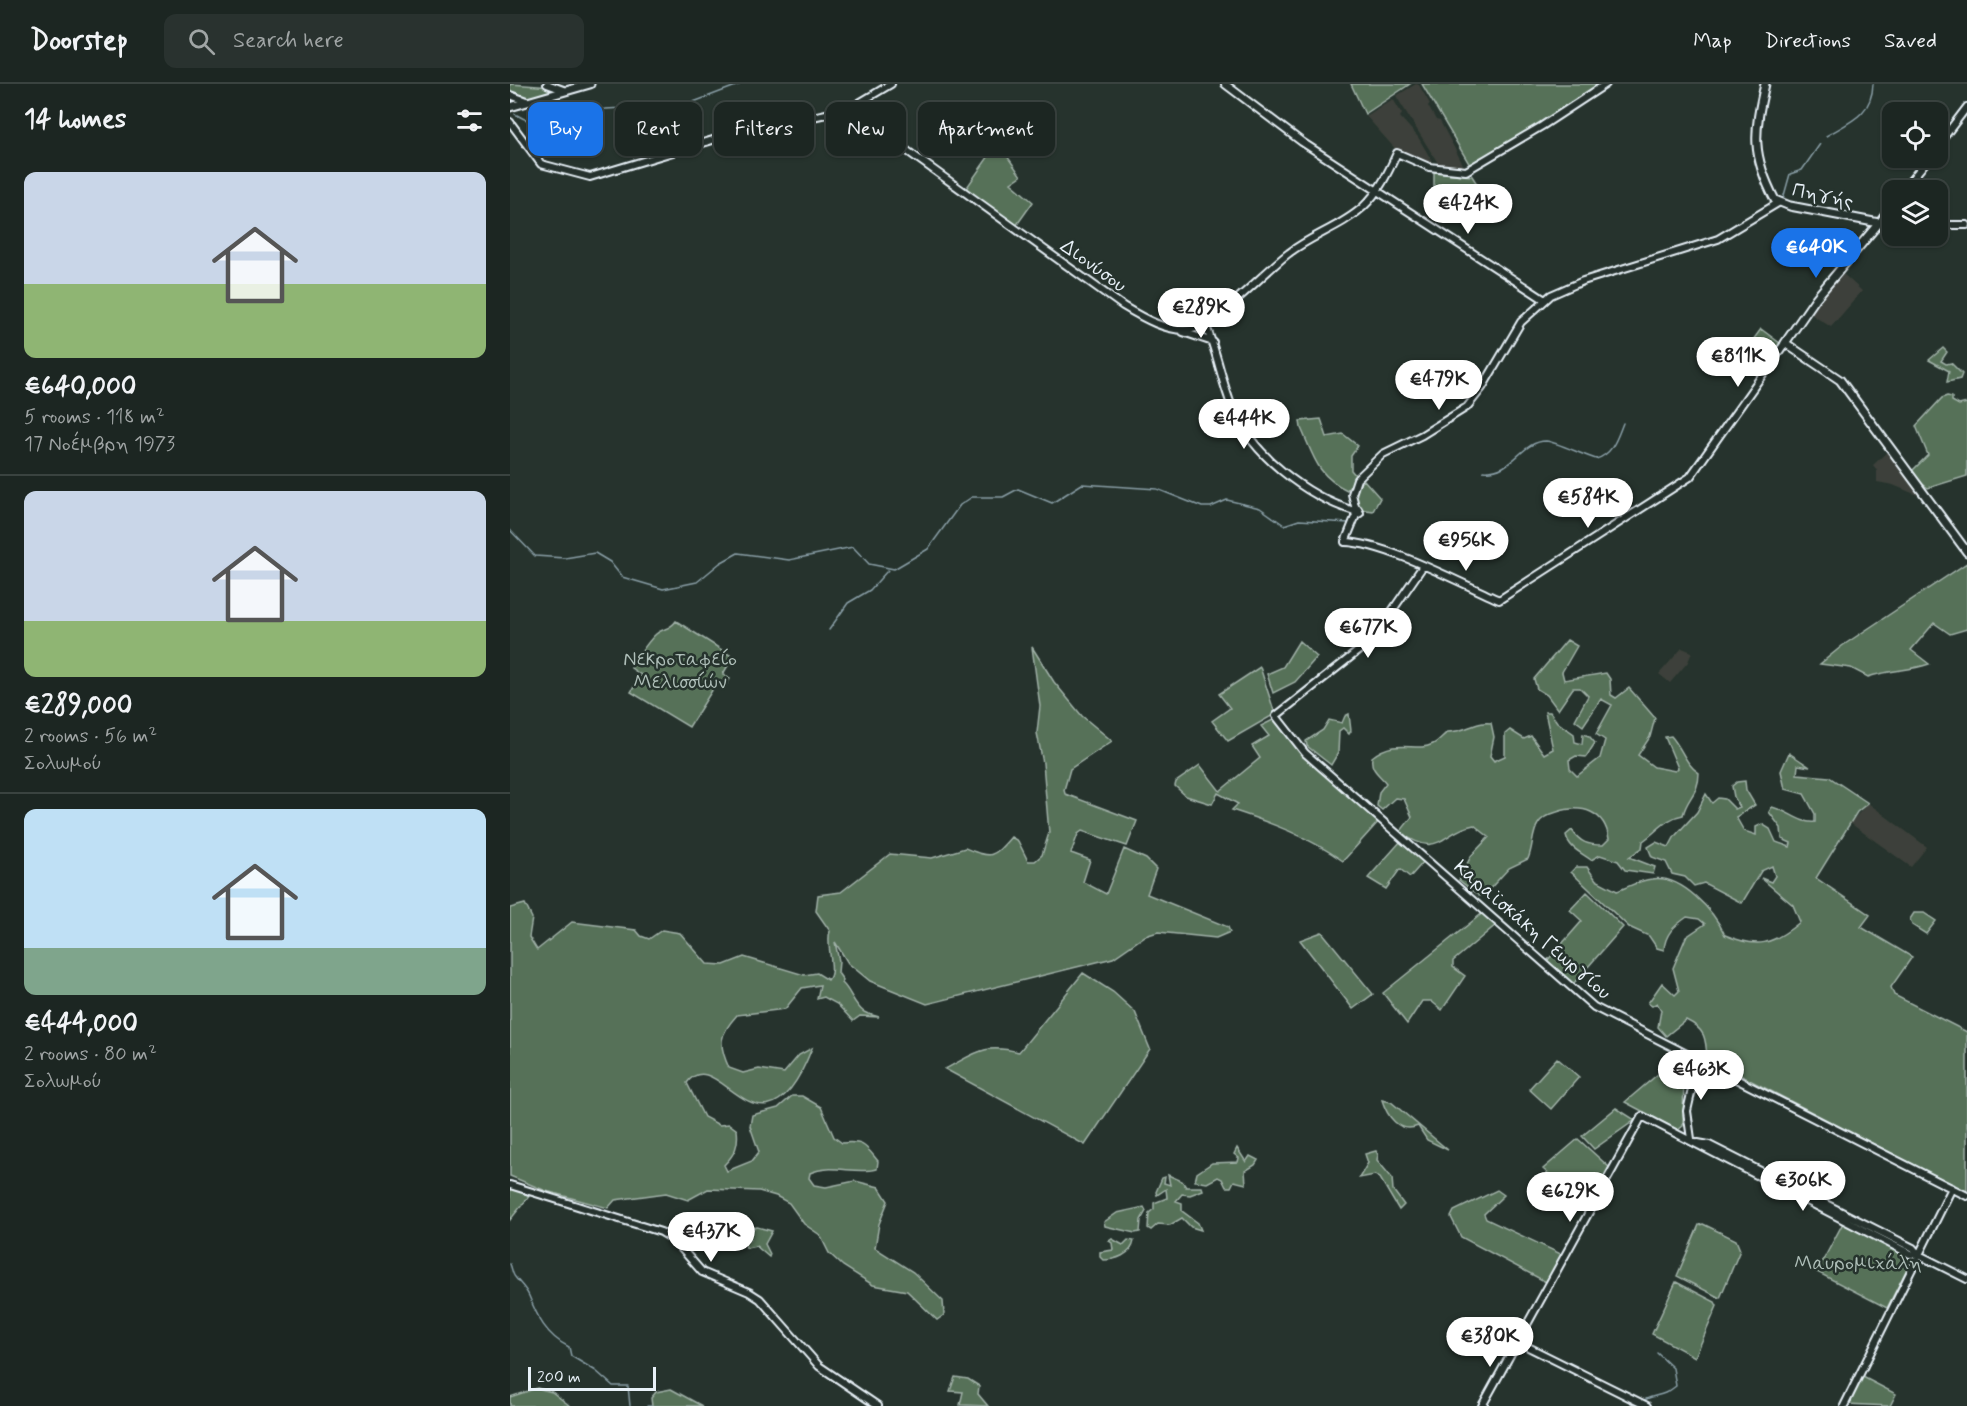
<!DOCTYPE html>
<html lang="en">
<head>
<meta charset="utf-8">
<style>
  :root { --surface:#1c2622; --page:#29322f; --text:#f1f3f6; --muted:#a0a5a5; --line:#3a4340; --accent:#1a73e8 }
  body { margin:0; font-family:Mynerve,sans-serif; background:var(--page); color:var(--text); height:100vh; display:flex; flex-direction:column; font-size:22px; white-space:nowrap }
  * { box-sizing:border-box; margin:0 }
  p { font-size:20px; color:var(--muted) }
  .icon { flex:none; width:33px; height:33px; fill:none; stroke:currentColor; stroke-width:2; stroke-linecap:round; stroke-linejoin:round }
  .map { position:relative; flex:1; overflow:hidden }
  .panel { display:flex; flex-direction:column; background:var(--surface); width:510px }
  .panel>* { flex:none }
  .top-card { position:absolute; left:18px; top:18px; width:570px; height:54px; display:flex; gap:12px }
  .fabs { position:absolute; left:1372px; top:18px; display:grid; gap:12px }
  .fabs a { display:grid; place-items:center; width:66px; height:66px; border-radius:12px; background:var(--surface); box-shadow:0 2px 4px #0004,0 0 0 2px var(--line); font-size:30px }
  .scale { position:absolute; left:18px; bottom:15px; width:128px; box-sizing:border-box; padding-left:6px; border:3px solid #e8f1f8; border-top:0; font-size:16px; line-height:21px; white-space:nowrap; color:#e8f1f8; -webkit-text-stroke:4px #26332d; paint-order:stroke }
  .price { position:absolute; translate:-50% -51px; padding:0 14px; border-radius:21px; background:#fff; color:#222; font-size:20px; line-height:39px; filter:drop-shadow(0 2px 3px #0008) }
  .price::after { content:''; position:absolute; left:50%; top:36px; width:18px; height:14px; margin-left:-9px; background:inherit; clip-path:polygon(0 0,100% 0,50% 100%) }
  .price.current { background:var(--accent); color:#fff }
  ul { padding:0; list-style:none }
  li { display:grid; align-content:center; gap:12px; height:318px; padding:0 24px }
  li+li { border-top:2px solid var(--line) }
  li span { display:grid; place-items:center; height:186px; border-radius:12px; color:#555 }
  li>.icon { margin-inline-start:auto }
  span .icon { width:108px; height:108px; fill:#fffc; stroke-width:1 }
  li b { font-size:26px }
  h2 { display:flex; justify-content:space-between; align-items:center; height:72px; padding:0 24px; font-size:26px }
  .tag { padding:0 21px; border-radius:12px; background:var(--surface); box-shadow:0 2px 4px #0004,0 0 0 2px var(--line); font-size:21px; line-height:54px }
  .tag.current { background:var(--accent); color:#fff }
  header { display:flex; align-items:center; gap:36px; box-sizing:border-box; height:84px; padding:0 30px; background:var(--surface); border-bottom:2px solid var(--line) }
  header strong { font-size:28px }
  nav { display:flex; gap:33px; margin-inline-start:auto; font-size:21px }
  .search { width:420px; height:54px; background:var(--page); display:flex; align-items:center; gap:15px; box-sizing:border-box; padding:0 21px; border-radius:12px; color:var(--muted); font-size:22px }
  main { display:flex; flex:1; min-height:0 }
  .map>svg:first-child { display:block }
  .built { fill:#3c413a }
  .green { fill:#577158; stroke:#a0b1a8; stroke-width:1.5 }
  .lines { fill:none; stroke-linecap:round; stroke-linejoin:round }
  .stream { stroke:#899ea6; stroke-width:1.5 }
  .tertiary-casing { stroke:#e8f1f8; stroke-width:10 }
  .secondary-casing { stroke:#e8f1f8; stroke-width:11 }
  .tertiary { stroke:#26332d; stroke-width:6 }
  .secondary { stroke:#26332d; stroke-width:7 }
  .labels { text-anchor:middle; stroke-width:5; stroke-linejoin:round; paint-order:stroke }
  .street-label { font-size:20px; fill:#e8f1f8; stroke:#26332d }
  .park-label { font-size:20px; fill:#aebeb8; stroke:#26332d }
</style>
</head>
<body>
<header>
<strong>Doorstep</strong>
<div class="search"><svg class="icon" aria-label="search" viewBox="0 0 24 24"><circle cx="10" cy="10" r="6"/><path d="M15 15l6 6"/></svg>Search here</div>
<nav><a>Map</a><a>Directions</a><a>Saved</a></nav>
</header>
<main>
<section class="panel">
<h2>14 homes<svg class="icon" aria-label="filters" viewBox="0 0 24 24"><path d="M4 7h16M4 17h16"/><circle cx="9" cy="7" r="2"/><circle cx="15" cy="17" r="2"/></svg></h2>
<ul>
<li><span style="background:linear-gradient(#c9d6e8 60%,#8fb573 0)"><svg class="icon" aria-label="home" viewBox="0 0 24 24"><path d="M3 11l9-7 9 7M6 9v11h12V9"/></svg></span><div><b>€640,000</b><p>5 rooms · 118 m²</p><p>17 Νοέμβρη 1973</p></div></li>
<li><span style="background:linear-gradient(#c9d6e8 70%,#8fb573 0)"><svg class="icon" aria-label="home" viewBox="0 0 24 24"><path d="M3 11l9-7 9 7M6 9v11h12V9"/></svg></span><div><b>€289,000</b><p>2 rooms · 56 m²</p><p>Σολωμού</p></div></li>
<li><span style="background:linear-gradient(#bfe0f5 75%,#7fa58c 0)"><svg class="icon" aria-label="home" viewBox="0 0 24 24"><path d="M3 11l9-7 9 7M6 9v11h12V9"/></svg></span><div><b>€444,000</b><p>2 rooms · 80 m²</p><p>Σολωμού</p></div></li>
</ul>
</section>
<div class="map">
<svg width="1457" height="1322" viewBox="0 0 1457 1322">
  <rect width="100%" height="100%" fill="#26332d"/>
  <filter id="ink" filterUnits="userSpaceOnUse"><feTurbulence type="fractalNoise" baseFrequency=".0167" numOctaves="2"/><feDisplacementMap in="SourceGraphic" scale="12" xChannelSelector="R" yChannelSelector="G"/><feConvolveMatrix kernelMatrix="1 2 1 2 8 2 1 2 1" color-interpolation-filters="sRGB"/></filter>
  <g filter="url(#ink)">
    <path class="built" d="M906 0 909 1 920 20 918 22 926 36 930 37 956 86 931 84 886 12Z
      M883 15 892 30 890 33 908 53 926 84 887 67 856 32Z
      M1331 188 1352 207 1321 243 1299 229Z
      M1380 365 1412 407 1407 411 1383 401 1367 398V387L1363 381Z
      M1172 564 1182 568 1178 578 1160 599 1149 590Z
      M1358 719 1417 763 1401 783 1340 739Z"/>
    <path class="green" d="M0 0 42 3 44 6 43 9C26 14 17 15 0 10Z
      M841 0H900L855 30Z
      M912 0H1092L961 83Z
      M488 59 511 92 501 99 523 118 506 142 455 106Z
      M924 88 962 92 976 114 964 119 952 100 939 107 924 106Z
      M1251 245 1271 260 1250 289 1229 275Z
      M1433 264 1437 268 1431 277 1436 280 1441 279 1452 290 1450 295 1437 298 1439 287 1419 276Z
      M1437 312 1442 313V317L1449 321 1457 319V392L1418 404 1403 393 1402 387 1418 371 1406 342 1432 314Z
      M811 335 817 353 833 350 848 362 841 372V386L847 393 837 406C807 392 804 373 791 344L790 337Z
      M854 396 870 414 863 427 849 425 843 408Z
      M1457 479V545L1440 550 1424 539 1401 566 1419 580C1399 587 1378 586 1358 593L1341 584 1310 580 1332 562Z
      M166 537 223 573 213 590 220 595 214 604 206 600 179 643 121 608 131 591 121 584C128 573 136 559 146 550 153 544 160 546 166 537Z
      M1057 556 1067 562 1052 588 1054 596 1096 589 1100 595 1101 611 1106 614 1119 604 1145 634 1140 653 1128 671 1144 683 1165 687 1168 684 1155 653 1161 652C1172 664 1175 680 1189 689 1189 710 1177 713 1173 731 1155 734 1148 747 1133 757L1132 764 1119 773 1145 783 1143 790 1115 786 1108 777 1090 771 1081 776C1070 768 1059 764 1056 751L1062 746C1070 759 1078 761 1093 761L1099 755C1095 727 1072 720 1047 728 1040 730 1032 733 1028 740 1022 749 1023 764 1018 775L999 784 975 810 969 812 949 796 961 772 979 753 964 741C931 747 930 777 890 748L902 733 894 715 885 714 872 726 867 722 869 708 876 699C869 690 860 686 862 673 888 653 905 669 923 660 928 658 933 651 938 648 957 648 964 637 981 639L984 653 980 672 984 677 995 672V650L1000 646 1014 655 1021 652 1034 670 1043 665 1035 628H1040L1047 638 1064 650 1065 658 1072 660 1073 650 1079 652 1085 659 1076 673 1066 672 1059 676 1060 685 1067 692 1090 674 1095 656 1086 650 1102 621 1091 615 1073 642 1065 636 1078 612 1070 604H1063L1048 626 1037 611 1027 605 1024 595Z
      M789 557 807 573 785 598 763 609 757 590 773 583Z
      M522 563 544 598 572 632 602 657 560 685 554 706 555 710 627 737 617 762 572 747 568 750 561 769 580 776 573 798 596 810 614 765 636 775 646 785 637 810 718 843 720 848 706 854 648 848 635 852 603 874 417 920 360 897 338 879 325 858 329 877 328 889 333 896 332 899C341 907 343 920 354 928 359 931 364 931 369 933L350 932 343 937 327 920 314 913 307 915 310 901 292 904 275 925 227 931C209 951 208 960 219 984L233 989 249 985 274 989 289 971 302 964C252 1093 208 956 177 999L194 1033 209 1041 219 1040 227 1046C229 1061 225 1070 214 1081L217 1087 242 1077 249 1068 240 1042 242 1031 268 1024 282 1012H292L311 1023 324 1053 332 1059C354 1057 355 1061 368 1077L367 1085C345 1091 321 1079 300 1089L299 1094 304 1101 316 1103 345 1097 369 1103 378 1117 369 1140 365 1164 403 1188 433 1217 434 1231 427 1236 397 1207 363 1201 333 1182 319 1169 310 1151 294 1140 279 1119 266 1112 249 1107 198 1105 178 1116 156 1109 105 1116 98 1124 36 1107 0 1092V824L15 820 22 834 19 853 27 866 62 838 126 846 131 852 139 855 152 846 170 849 197 880 214 881 234 873 294 891 307 889 318 896C327 886 315 862 320 847L306 827 308 811 331 808 380 770 422 774 455 764C481 774 482 775 501 753L508 757 518 777H525L532 771 539 749 533 679 527 649 530 622Z
      M750 583 765 630 718 657 702 637 720 624 709 610Z
      M839 630 841 647 839 650 833 644 829 647 828 669 821 681 797 662 796 657 813 646 819 636 832 639 835 632Z
      M765 635 793 670 869 737 833 777C799 753 762 739 722 726L728 720 708 709 702 720 676 712 665 702 666 698 690 681 710 707 750 674 742 662 759 652 751 642Z
      M1279 669 1300 683 1288 681 1287 690 1319 693 1358 719 1347 728 1306 794 1360 831 1351 843 1402 873 1381 903 1384 911 1457 948V1108L1197 974C1196 954 1195 945 1176 936L1156 952 1148 943 1151 926 1147 919 1142 922 1138 919 1152 899 1165 911 1169 907 1163 884 1176 853 1195 840 1189 835 1177 833C1164 842 1155 850 1154 866L1147 864 1139 852 1119 843 1061 788 1066 783H1077L1086 796 1107 807C1118 803 1130 796 1142 795 1171 790 1204 827 1215 851 1248 865 1262 861 1290 838L1283 821 1251 794 1261 798 1265 792 1262 782 1251 787 1232 819 1194 799 1184 802 1175 793 1162 790 1156 778 1142 773 1138 763 1146 758 1159 763 1165 752 1187 728 1196 710 1202 719 1208 714 1215 715 1225 725 1230 723 1224 713 1222 702 1227 698 1235 697 1236 706 1245 721 1226 733 1234 747 1246 751V743L1252 740 1260 745 1266 758 1280 763 1281 759 1272 755 1271 744 1259 728 1262 723C1279 727 1290 740 1305 738V730L1294 710 1275 705 1271 687Z
      M891 757 915 776 900 793 890 785 876 805 858 794Z
      M1077 808 1113 843 1063 900 1037 877 1072 837 1060 826Z
      M974 828 987 840 943 877V883L955 892 932 926 921 917H912L897 940 873 909Z
      M1404 829H1414L1426 837 1416 850 1402 841 1400 835Z
      M812 848 863 910 843 925 790 856Z
      M573 889 603 908 625 928 640 965 575 1061 435 985C466 969 473 959 509 968Z
      M1047 974 1069 993 1041 1025 1019 1005Z
      M1169 977 1173 979 1174 984 1173 1042 1168 1046 1115 1018 1160 980Z
      M872 1016 881 1018 938 1066 917 1056 908 1042C889 1050 877 1032 872 1016Z
      M1106 1024 1125 1036 1084 1065 1072 1052Z
      M1068 1055 1100 1084 1078 1125 1033 1085Z
      M727 1064 736 1078 740 1072 748 1076 745 1081 735 1087 736 1100 724 1097 721 1103H716L712 1095 708 1093 697 1099 685 1097 687 1089 702 1079 728 1078 729 1074 724 1070Z
      M866 1067 868 1071 867 1076 882 1094 883 1106 894 1121 889 1126 870 1094 865 1091 849 1094 858 1079 855 1070Z
      M658 1091 672 1097 676 1103H692L693 1106 680 1111 672 1110 666 1117 672 1119V1127L688 1139 691 1146 681 1143 672 1134 660 1141 648 1140 641 1146 638 1144 639 1129 644 1125V1119L657 1114 656 1105 647 1111 646 1108 652 1094 655 1093 654 1099 660 1101Z
      M0 1104 21 1110 0 1136Z
      M987 1106 994 1111 974 1130 976 1135 1053 1171 1038 1199 951 1153 941 1133 944 1127Z
      M634 1123 636 1127 631 1136 630 1148 625 1149 595 1142 594 1138 607 1129Z
      M1333 1139 1402 1175 1377 1224 1307 1188Z
      M1193 1140 1226 1156 1230 1166 1210 1214 1167 1192 1189 1141Z
      M247 1143 262 1147 255 1160 260 1170 259 1173 246 1162 236 1164 235 1159 241 1155 232 1150 234 1146Z
      M602 1155 613 1161 618 1156 624 1157C622 1171 605 1176 593 1176L590 1173V1168L603 1166 602 1159 599 1157Z
      M1166 1198 1205 1218 1207 1222 1185 1273 1142 1250Z
      M1349 1291 1386 1310 1380 1322 1336 1320Z
      M445 1293 458 1295 469 1302 468 1310 478 1322 450 1321 453 1308 440 1307Z
      M27 1304 42 1308 60 1322H0V1313Z
      M161 1305 192 1322H142L141 1314 146 1308Z"/>
    <g class="lines">
      <path class="stream" d="M123 28H157L231 0
        M5 30C51 58 66 20 113 25
        M1316 52C1340 38 1362 31 1363 0
        M1273 115 1280 90 1292 86 1310 60
        M973 387C1003 390 1011 357 1036 357 1047 358 1072 371 1086 375 1103 370 1107 354 1113 339
        M0 446 25 472 55 474 85 469 100 478 112 493 153 505 187 498 210 479 228 469 279 476 343 463 359 480 384 485 418 465 450 421 462 413H493L508 405 542 419 572 400 647 405 692 423H701L717 416 750 424 774 441 789 436 839 439
        M319 546 338 519 360 506 378 486
        M0 1180C2 1184 2 1190 5 1193 10 1200 15 1203 19 1212 27 1232 36 1252 59 1263L61 1272 86 1287 103 1302H118L120 1322
        M1134 1316C1148 1309 1151 1314 1166 1302L1163 1284 1147 1269
        M137 1322H149"/>
      <defs>
        <path id="tertiary" d="M37 0 56 7
          M715 0 792 58 1035 216
          M0 11 19 18
          M339 25 613 222C631 233 660 250 682 245 707 240 756 186 779 169 802 151 831 143 853 123 869 108 878 89 887 69L919 83 956 87 1032 42 1096 0
          M0 38 31 80 80 93 216 52 339 25 381 0
          M1428 61 1457 23
          M1393 106 1419 74
          M1369 139 1383 120
          M1369 139 1383 140
          M1428 141H1457
          M695 240C707 267 711 296 722 323 742 371 796 412 844 427
          M673 248 703 258
          M848 425 850 429 846 431 844 427Z
          M846 426 842 410 847 395 873 370 912 351 957 323 972 304 1011 238 1041 211 1073 197 1208 155 1268 119
          M846 431 835 458C876 459 950 499 989 516L1180 393 1275 259
          M913 482 862 556 766 632 795 669 1084 923 1457 1112
          M1181 1055 1177 1027 1189 975
          M1188 1059 1199 1061 1403 1164 1409 1171
          M0 1101 151 1148 164 1156 192 1188 239 1208 250 1215 309 1282 368 1322
          M1008 1258 1137 1322
          M972 1322 1132 1032 1400 1170 1409 1171 1457 1195
          M1334 1322 1442 1104"/>
        <path id="secondary" d="M1255 0C1244 49 1241 70 1265 116L1280 122 1369 139 1306 214 1275 259 1330 296 1457 468
          M0 23 80 0"/>
      </defs>
      <use href="#tertiary" class="tertiary-casing"/>
      <use href="#secondary" class="secondary-casing"/>
      <use href="#tertiary" class="tertiary"/>
      <use href="#secondary" class="secondary"/>
    </g>
  </g>
  <g class="labels">
    <g class="street-label">
      <text transform="translate(1313 111) rotate(12)" y="7">Πηγής</text>
      <text transform="translate(584 181) rotate(36)" y="7">Διονύσου</text>
      <text transform="translate(1023 845) rotate(41)" y="7">Καραϊσκάκη Γεωργίου</text>
    </g>
    <g class="park-label">
      <text x="170" y="581">Νεκροταφείο<tspan x="170" dy="23">Μελισσίών</tspan></text>
      <text x="1348" y="1185">Μαυρομιχάλη</text>
    </g>
  </g>
</svg>
<div class="fabs">
<a><svg class="icon" aria-label="locate" viewBox="0 0 24 24"><circle cx="12" cy="12" r="6"/><path d="M12 2v4M12 18v4M2 12h4M18 12h4"/></svg></a>
<a><svg class="icon" aria-label="layers" viewBox="0 0 24 24"><path d="M12 4l9 5-9 5-9-5zM3 14l9 5 9-5"/></svg></a>
</div>
<div class="scale">200 m</div>
<b class="price" style="left:958px;top:151px">€424K</b>
<b class="price current" style="left:1306px;top:195px">€640K</b>
<b class="price" style="left:691px;top:255px">€289K</b>
<b class="price" style="left:1228px;top:304px">€811K</b>
<b class="price" style="left:929px;top:327px">€479K</b>
<b class="price" style="left:734px;top:366px">€444K</b>
<b class="price" style="left:1078px;top:445px">€584K</b>
<b class="price" style="left:956px;top:488px">€956K</b>
<b class="price" style="left:858px;top:575px">€677K</b>
<b class="price" style="left:1191px;top:1017px">€463K</b>
<b class="price" style="left:1293px;top:1128px">€306K</b>
<b class="price" style="left:1060px;top:1139px">€629K</b>
<b class="price" style="left:201px;top:1179px">€437K</b>
<b class="price" style="left:980px;top:1284px">€380K</b>
<div class="top-card">
<a class="tag current">Buy</a>
<a class="tag">Rent</a>
<a class="tag">Filters</a>
<a class="tag">New</a>
<a class="tag">Apartment</a>
</div>
</div>
</main>
</body>
</html>
